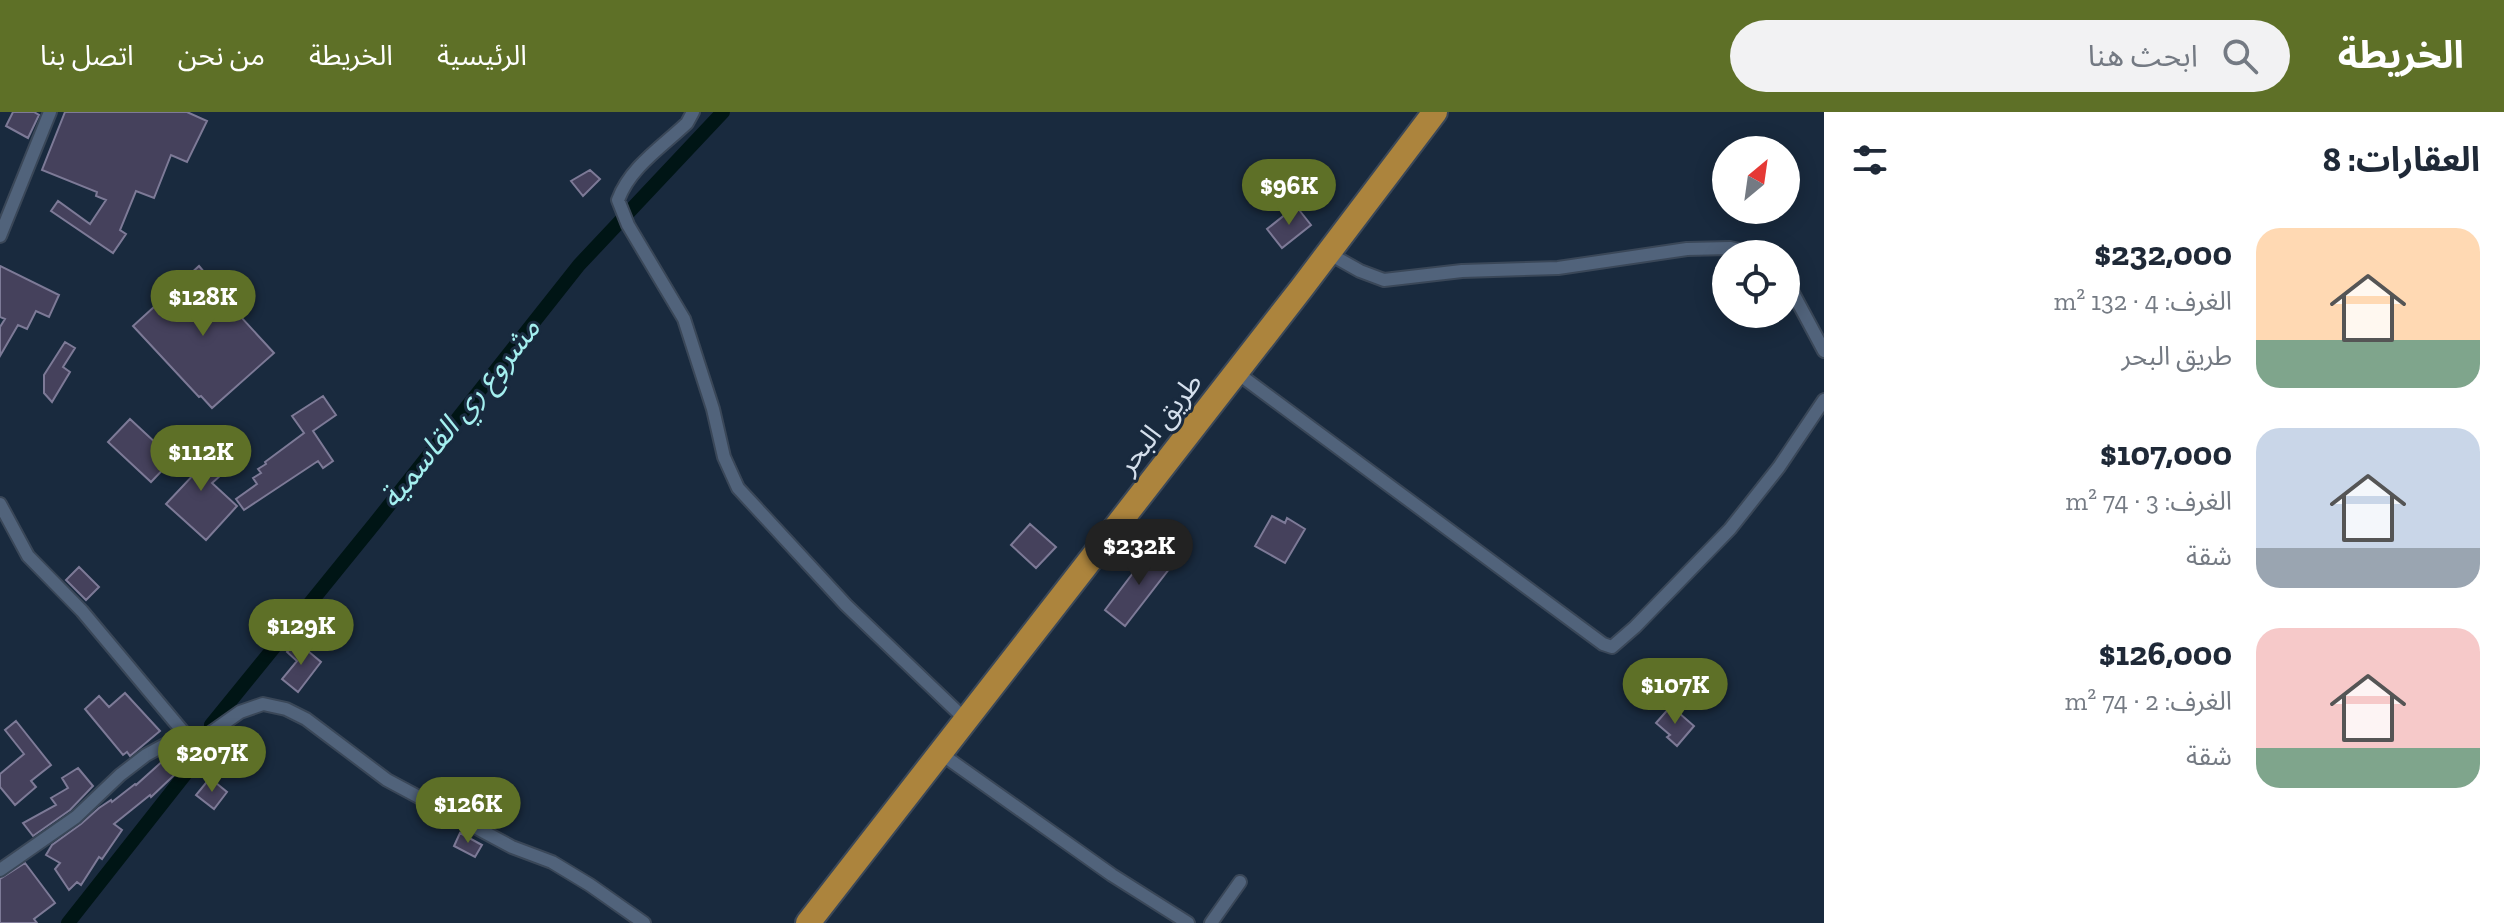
<!DOCTYPE html>
<html lang="ar">
<head>
<meta charset="utf-8">
<style>
  :root { --surface:#fff; --page:#f2f2f3; --text:#1f2937; --muted:#747a83; --accent:#5e7027 }
  body { margin:0; font-family:"Zilla Slab","Noto Sans Arabic",serif; background:var(--page); color:var(--text); direction:rtl; height:100vh; display:flex; flex-direction:column; font-size:30px; white-space:nowrap }
  * { box-sizing:border-box; margin:0 }
  p { font-size:26px; color:var(--muted) }
  .icon { flex:none; width:44px; height:44px; fill:none; stroke:currentColor; stroke-width:2; stroke-linecap:round; stroke-linejoin:round }
  .map { position:relative; flex:1; overflow:hidden; direction:ltr }
  .details { display:flex; flex-direction:column; background:var(--surface); width:680px }
  .details>* { flex:none }
  .needle { width:52px; rotate:29deg }
  .buttons { position:absolute; left:1712px; top:24px; display:grid; gap:16px }
  .buttons a { display:grid; place-items:center; width:88px; height:88px; border-radius:50%; background:var(--surface); box-shadow:0 4px 20px #0003; font-size:40px }
  .price { position:absolute; translate:-50% -68px; padding:0 18px; border-radius:28px; background:var(--accent); color:#fff; font-size:26px; line-height:52px; filter:drop-shadow(0 2px 4px #0008) }
  .price::after { content:''; position:absolute; left:50%; top:48px; width:24px; height:18px; margin-left:-12px; background:inherit; clip-path:polygon(0 0,100% 0,50% 100%) }
  .price.active { background:#222; color:#fff }
  ul { padding:0; list-style:none }
  li { display:flex; align-items:center; gap:24px; height:200px; padding:0 24px }
  li span { display:grid; place-items:center; flex:none; width:224px; height:160px; border-radius:24px; color:#555 }
  li>.icon { margin-inline-start:auto }
  span .icon { width:96px; height:96px; fill:#fffc; stroke-width:1 }
  li b { font-size:34px }
  h2 { display:flex; justify-content:space-between; align-items:center; height:96px; padding:0 24px; font-size:34px }
  header { display:flex; align-items:center; gap:48px; box-sizing:border-box; height:112px; padding:0 40px; background:var(--accent); color:#fff }
  header strong { font-size:38px }
  nav { display:flex; gap:44px; margin-inline-start:auto; font-size:28px }
  .search { width:560px; height:72px; background:var(--page); display:flex; align-items:center; gap:20px; box-sizing:border-box; padding:0 28px; border-radius:44px; color:var(--muted); font-size:30px }
  main { display:flex; flex:1; min-height:0 }
  .map>svg:first-child { display:block }
  .lines { fill:none; stroke-linecap:round; stroke-linejoin:round }
  .canal { stroke:#001515; stroke-width:14 }
  .building { fill:#45415c; stroke:#7d7a97; stroke-width:2 }
  .street-casing { stroke:#3a4758; stroke-width:16 }
  .highway-casing { stroke:#3a4758; stroke-width:28 }
  .street { stroke:#51637b; stroke-width:12 }
  .highway { stroke:#ac843d; stroke-width:24 }
  .labels { text-anchor:middle; stroke-width:6; stroke-linejoin:round; paint-order:stroke }
  .street-label { font-size:28px; fill:#d4dfec; stroke:#192a3e }
  .water-label { font-size:30px; font-style:italic; fill:#a4efef; stroke:#192a3e }
</style>
</head>
<body>
<header>
<strong>الخريطة</strong>
<div class="search"><svg class="icon" aria-label="search" viewBox="0 0 24 24"><circle cx="10" cy="10" r="6"/><path d="M15 15l6 6"/></svg>ابحث هنا</div>
<nav><a>الرئيسية</a><a>الخريطة</a><a>من نحن</a><a>اتصل بنا</a></nav>
</header>
<main>
<section class="details">
<h2>العقارات: 8<svg class="icon" aria-label="filters" viewBox="0 0 24 24"><path d="M4 7h16M4 17h16"/><circle cx="9" cy="7" r="2"/><circle cx="15" cy="17" r="2"/></svg></h2>
<ul>
<li><span style="background:linear-gradient(#ffd9b3 70%,#7fa58c 0)"><svg class="icon" aria-label="home" viewBox="0 0 24 24"><path d="M3 11l9-7 9 7M6 9v11h12V9"/></svg></span><div><b>$232,000</b><p>الغرف: 4 · 132 m²</p><p>طريق البحر</p></div></li>
<li><span style="background:linear-gradient(#c9d6e8 75%,#9aa5b1 0)"><svg class="icon" aria-label="home" viewBox="0 0 24 24"><path d="M3 11l9-7 9 7M6 9v11h12V9"/></svg></span><div><b>$107,000</b><p>الغرف: 3 · 74 m²</p><p>شقة</p></div></li>
<li><span style="background:linear-gradient(#f6c9c9 75%,#7fa58c 0)"><svg class="icon" aria-label="home" viewBox="0 0 24 24"><path d="M3 11l9-7 9 7M6 9v11h12V9"/></svg></span><div><b>$126,000</b><p>الغرف: 2 · 74 m²</p><p>شقة</p></div></li>
</ul>
</section>
<div class="map">
<svg width="1824" height="811" viewBox="0 0 1824 811">
  <rect width="100%" height="100%" fill="#192a3e"/>
  <g class="lines">
    <path class="canal" d="M211 613 375 411 579 153 723 0
      M68 811 195 650"/>
  </g>
  <path class="building" d="M13 0H34L39 3 28 26 6 14Z
    M65 0H187L207 9 187 50 171 43 154 86 136 79 120 118 126 122 113 141 51 99 58 89 90 112 106 88 96 84 97 80 42 58Z
    M590 58 600 67 583 84 571 69Z
    M1296 94 1311 113 1282 136 1267 117Z
    M0 154 59 183 49 205 36 199 27 217 18 213 0 244V215L5 207 0 205Z
    M199 154 210 167 208 169 274 241 212 296 201 284 199 285 133 214Z
    M65 230 75 236 63 255 70 260 52 290 44 281V263Z
    M323 284 336 303 313 319 333 349 323 356 318 349 244 398 236 387 257 372 253 366 261 361 258 357 266 352 265 350 304 321 292 304Z
    M130 307 173 347 151 370 108 330Z
    M196 323 213 335 205 346 220 364 212 371 237 394 206 428 166 392 198 358 180 345Z
    M1272 404 1285 411 1287 406 1305 417 1285 451 1255 434Z
    M1030 412 1056 435 1036 456 1011 433Z
    M1152 436 1173 452 1125 514 1105 498Z
    M79 455 99 475 86 488 66 468Z
    M296 529 321 550 298 580 282 567 297 549 287 540Z
    M125 581 160 619 130 644 127 640 123 643 85 597 99 584 109 595Z
    M1671 594 1694 614 1677 634 1667 625 1670 623 1656 611Z
    M16 609 51 653 31 669 36 675 15 693 0 675V662L24 642 5 618Z
    M176 637 188 650 151 685 150 683 114 712 122 718 102 747 99 745 81 773 77 770 69 778 55 757 60 751 46 743 52 733 81 712 99 696 111 688 112 690 135 672 136 673Z
    M78 656 93 674 70 698 33 724 23 711 56 693 51 686 68 676 62 666Z
    M210 666 227 680 214 697 196 683Z
    M460 721 482 733 475 745 454 734Z
    M25 751 55 791 34 807 37 811H0V767Z"/>
  <g class="lines">
    <defs>
      <path id="street" d="M693 0 687 11C663 34 630 55 618 88L628 113 684 207 713 297 724 345 738 376 846 493 966 608
        M0 124 50 0
        M1328 141 1360 159 1384 168 1462 159 1558 156 1687 137 1730 136 1759 142
        M1786 168 1824 239
        M1236 260 1603 532 1612 535 1635 515 1730 417 1779 355 1824 288
        M0 392 28 444 82 499 185 622
        M940 641 1112 763 1188 811
        M0 758 76 705 120 663 146 643 185 622H209L240 600 263 592 286 597 306 607 387 668 512 735 552 750 590 773 644 811
        M1211 811 1240 770"/>
      <path id="highway" d="M808 811 1301 177 1435 0"/>
    </defs>
    <use href="#street" class="street-casing"/>
    <use href="#highway" class="highway-casing"/>
    <use href="#street" class="street"/>
    <use href="#highway" class="highway"/>
  </g>
  <g class="labels">
    <g class="street-label">
      <text transform="translate(1159 311) rotate(-52)" y="10">طريق البحر</text>
    </g>
    <g class="water-label">
      <text transform="translate(460 301) rotate(-51)" y="10">مشروع ري القاسمية</text>
    </g>
  </g>
</svg>
<div class="buttons">
<a><svg class="needle" viewBox="-14 -14 28 28"><path d="M0-13l5 13h-10z" fill="#e53935"/><path d="M0 13l5-13h-10z" fill="#747a83"/></svg></a>
<a><svg class="icon" aria-label="locate" viewBox="0 0 24 24"><circle cx="12" cy="12" r="6"/><path d="M12 2v4M12 18v4M2 12h4M18 12h4"/></svg></a>
</div>
<b class="price" style="left:1289px;top:115px">$96K</b>
<b class="price" style="left:203px;top:226px">$128K</b>
<b class="price" style="left:201px;top:381px">$112K</b>
<b class="price active" style="left:1139px;top:475px">$232K</b>
<b class="price" style="left:301px;top:555px">$129K</b>
<b class="price" style="left:1675px;top:614px">$107K</b>
<b class="price" style="left:212px;top:682px">$207K</b>
<b class="price" style="left:468px;top:733px">$126K</b>
</div>
</main>
</body>
</html>
